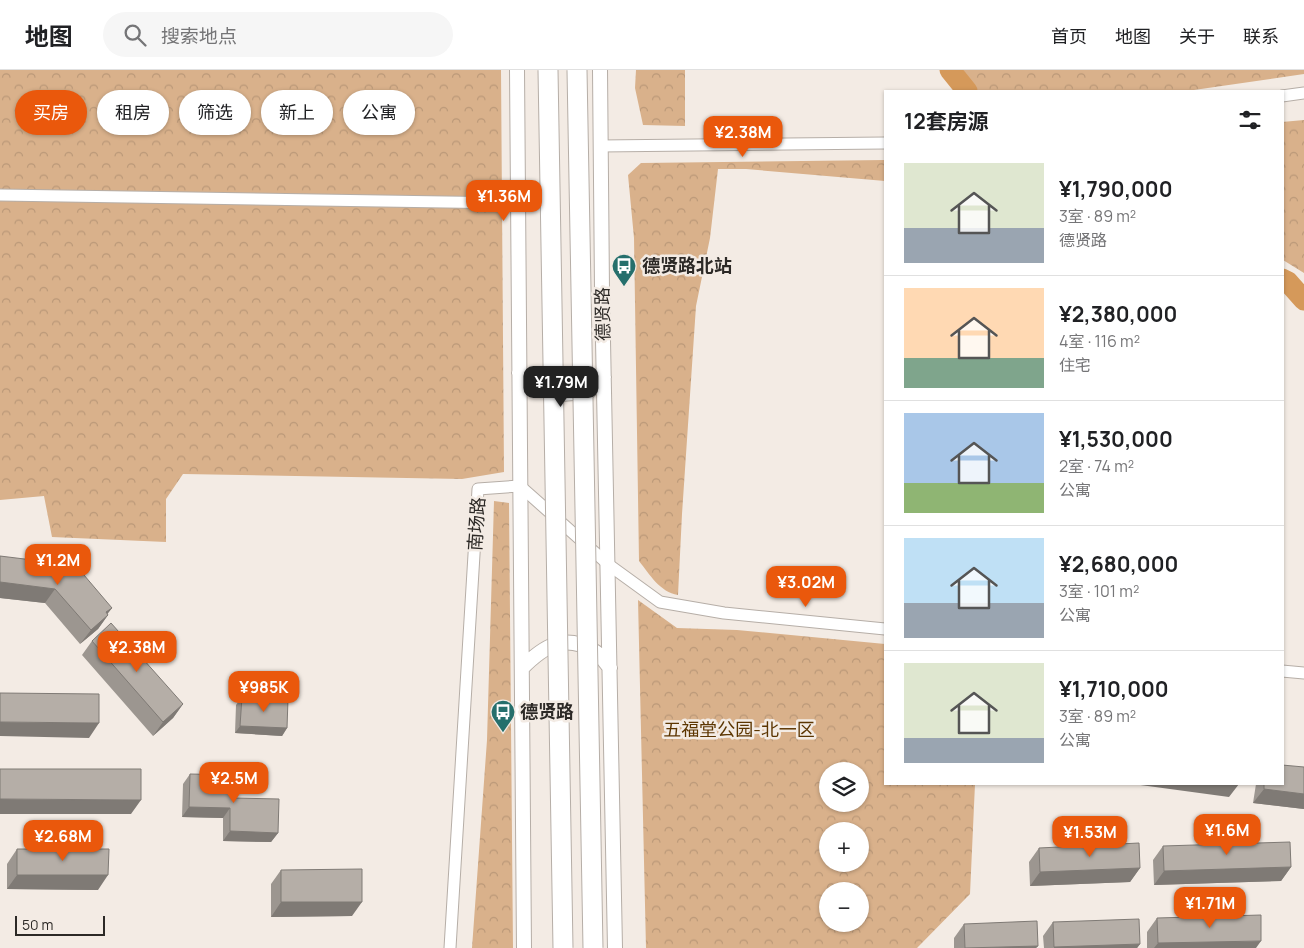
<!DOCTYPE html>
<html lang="zh">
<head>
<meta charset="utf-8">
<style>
  :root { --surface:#fff; --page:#f6f6f6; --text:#202124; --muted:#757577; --line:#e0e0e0; --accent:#ea580c }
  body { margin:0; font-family:Manrope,"Noto Sans SC",sans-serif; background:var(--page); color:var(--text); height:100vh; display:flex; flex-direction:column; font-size:19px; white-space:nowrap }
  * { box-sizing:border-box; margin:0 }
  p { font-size:16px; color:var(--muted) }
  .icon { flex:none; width:28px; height:28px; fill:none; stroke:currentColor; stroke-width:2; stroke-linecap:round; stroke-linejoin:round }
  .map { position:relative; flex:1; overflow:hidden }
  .side { position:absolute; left:884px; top:20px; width:400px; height:695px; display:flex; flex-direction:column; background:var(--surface); border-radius:0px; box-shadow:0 1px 4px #0004 }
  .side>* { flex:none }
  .top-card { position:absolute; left:15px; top:20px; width:475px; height:45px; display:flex; gap:10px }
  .tools { position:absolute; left:819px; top:692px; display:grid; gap:10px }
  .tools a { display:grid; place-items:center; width:50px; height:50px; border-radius:50%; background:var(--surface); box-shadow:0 1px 4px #0004; font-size:25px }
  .scale { position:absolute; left:15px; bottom:12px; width:90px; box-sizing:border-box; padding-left:5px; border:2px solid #2c2926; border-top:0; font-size:14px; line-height:18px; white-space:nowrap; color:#2c2926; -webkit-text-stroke:4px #f3ebe4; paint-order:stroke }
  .price { position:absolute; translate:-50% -42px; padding:0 11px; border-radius:10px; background:var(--accent); color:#fff; font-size:16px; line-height:32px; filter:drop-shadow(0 1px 2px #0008) }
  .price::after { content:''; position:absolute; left:50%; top:30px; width:15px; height:11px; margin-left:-8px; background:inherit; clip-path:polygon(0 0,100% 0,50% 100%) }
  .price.active { background:#222; color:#fff }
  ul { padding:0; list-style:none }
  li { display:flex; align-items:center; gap:15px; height:125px; padding:0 20px }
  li+li { border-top:1px solid var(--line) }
  li span { display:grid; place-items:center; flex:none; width:140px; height:100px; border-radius:0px; color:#555 }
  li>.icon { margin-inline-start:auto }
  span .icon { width:60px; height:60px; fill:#fffc; stroke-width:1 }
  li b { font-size:21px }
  h2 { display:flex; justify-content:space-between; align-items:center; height:60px; padding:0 20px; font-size:21px }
  .tag { padding:0 18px; border-radius:22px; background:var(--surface); box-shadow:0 1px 4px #0004; font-size:18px; line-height:45px }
  .tag.active { background:var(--accent); color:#fff }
  header { display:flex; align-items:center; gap:30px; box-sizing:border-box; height:70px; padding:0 25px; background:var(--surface); border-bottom:1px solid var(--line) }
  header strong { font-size:24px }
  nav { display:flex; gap:28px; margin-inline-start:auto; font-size:18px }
  .search { width:350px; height:45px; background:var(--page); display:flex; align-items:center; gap:12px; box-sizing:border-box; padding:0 18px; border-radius:28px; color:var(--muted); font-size:19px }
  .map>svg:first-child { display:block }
  .forest { fill:url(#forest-crowns); fill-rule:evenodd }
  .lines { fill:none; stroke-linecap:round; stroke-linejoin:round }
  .river { stroke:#d5995a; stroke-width:21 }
  .minor-casing { stroke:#b6aea7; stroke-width:13 }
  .tertiary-casing { stroke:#b6aea7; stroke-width:16 }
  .minor { stroke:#fff; stroke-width:11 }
  .tertiary { stroke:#fff; stroke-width:14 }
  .trunk-bridge-casing { stroke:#b6aea7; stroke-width:21; stroke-linecap:butt }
  .trunk-bridge { stroke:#fff; stroke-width:19 }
  .wall { fill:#9c9690 }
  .shaded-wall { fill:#7f7a75 }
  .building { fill:#b5aea7; stroke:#7f7a75 }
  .labels { text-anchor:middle; stroke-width:5; stroke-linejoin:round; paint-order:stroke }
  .poi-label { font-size:18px; font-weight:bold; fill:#2c2926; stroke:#f3ebe4; text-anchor:start }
  .street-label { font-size:18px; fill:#2c2926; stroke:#f3ebe4 }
  .park-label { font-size:18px; fill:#5c3500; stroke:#f3ebe4 }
</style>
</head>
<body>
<header>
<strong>地图</strong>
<div class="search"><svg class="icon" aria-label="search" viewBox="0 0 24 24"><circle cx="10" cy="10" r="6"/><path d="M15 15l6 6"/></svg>搜索地点</div>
<nav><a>首页</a><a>地图</a><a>关于</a><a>联系</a></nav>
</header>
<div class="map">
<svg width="1304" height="878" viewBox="0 0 1304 878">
  <defs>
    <pattern id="forest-crowns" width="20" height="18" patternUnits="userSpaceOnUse" patternTransform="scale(1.25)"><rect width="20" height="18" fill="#d9b18b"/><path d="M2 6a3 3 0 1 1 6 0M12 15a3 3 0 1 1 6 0" fill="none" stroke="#ba9878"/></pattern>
  </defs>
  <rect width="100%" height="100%" fill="#f3ebe4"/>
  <path class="forest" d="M0 0H501L504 402 462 409 183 404 166 429V472L52 467 44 426 0 430Z
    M636 0H685V56L643 55 635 18Z
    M963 0H1304V4L1187 21H976Z
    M1304 50V203L1283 190 1282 52Z
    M885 90V111L746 99H718L710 168 696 236 682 444 678 525C660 522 650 505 639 491L634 168 628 105 641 93Z
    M494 431 509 433 513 878H472L487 670Z
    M638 530 677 558 737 560 885 574V714H975L970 824 917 878H646ZM828 701H860V734H828ZM860 761V794H828V761ZM860 821V854H828V821Z"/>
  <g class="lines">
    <path class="river" d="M950 0 967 21
      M1282 209 1288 212 1304 230"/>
    <defs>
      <path id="minor" d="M1282 26 1304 23
        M600 76 885 73
        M0 125 518 133
        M1282 601 1304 603
        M450 878 478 419 520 416 609 495 660 532 724 543 885 559"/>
      <path id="tertiary" d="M517 0 524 878
        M600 0 602 220 615 878
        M519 303 535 317 560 324 588 322 604 307
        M522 598C544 576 564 563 594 581 600 584 605 592 610 598"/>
    </defs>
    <use href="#minor" class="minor-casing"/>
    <use href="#tertiary" class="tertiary-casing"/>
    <use href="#minor" class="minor"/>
    <use href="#tertiary" class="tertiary"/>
    <defs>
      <path id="trunk-bridge" d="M548 0 563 878
        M577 0 593 878"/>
    </defs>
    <use href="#trunk-bridge" class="trunk-bridge-casing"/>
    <use href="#trunk-bridge" class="trunk-bridge"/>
  </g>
  <path class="wall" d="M0 486 72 503 112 538 107 544 108 545 98 559 80 574 45 533 0 528Z
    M92 571 183 634 173 648 153 666 82 585Z
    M242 627 287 658 282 666 235 663 236 635Z
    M1304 697V739L1253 733 1256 714H1282Z
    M190 704 233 728 278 763 271 772 223 771V748L182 747 183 714Z
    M1163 776 1291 797 1281 811 1154 815 1153 790Z
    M1039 778 1140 798 1130 812 1030 816 1029 792Z
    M17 779 98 820 7 819V794Z
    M281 800 352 846 271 847V814Z
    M1157 848 1256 878H1147V862Z
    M1053 852 1140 874 1137 878H1044L1043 866Z
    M964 854 1038 876 1036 878H954V868Z"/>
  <path class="shaded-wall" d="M0 512 55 519 45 533 0 528Z
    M112 538 105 547 108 545 98 559 80 574 91 560 106 542Z
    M183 634 173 648 153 666 163 652Z
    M0 652 99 653 89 668 0 666Z
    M240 656 287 658 282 666 235 663Z
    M1133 714H1239L1229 727Z
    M1264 719 1304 724V739L1253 733Z
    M0 729 141 730 131 744H0Z
    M189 737 230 738 223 748 182 747Z
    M230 761 278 763 271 772 223 771Z
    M1291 797 1281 811 1154 815 1164 801Z
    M1140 798 1130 812 1030 816 1040 802Z
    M17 805H108L98 820 7 819Z
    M281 832H362L352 846 271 847Z
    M1261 871 1256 878H1154L1158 873Z
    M1140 874 1137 878H1054V877Z
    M1038 876 1036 878H979Z"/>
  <path class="building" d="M0 486 65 494 72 503 78 498 112 538 106 542 108 545 91 560 55 519 0 512Z
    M111 553 183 634 163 652 92 571Z
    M0 623 99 624V653L0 652Z
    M242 627 288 629 287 658 240 656Z
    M1282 695 1304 697V724L1264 719V714H1282Z
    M0 699H141V730L0 729Z
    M190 704 234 705 233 728 279 729 278 763 230 761V738L189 737Z
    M1290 772 1291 797 1164 801 1163 776Z
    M1139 773 1140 798 1040 802 1039 778Z
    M17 779H109L108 805H17Z
    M362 799V832H281V800Z
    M1261 845V871L1158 873 1157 848Z
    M1139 849 1140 874 1054 877 1053 852Z
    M1037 851 1038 876 965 878 964 854Z"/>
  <defs>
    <symbol id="bus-pin" viewBox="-11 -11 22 30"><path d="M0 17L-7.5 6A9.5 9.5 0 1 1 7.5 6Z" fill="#256f6c" stroke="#f3ebe4"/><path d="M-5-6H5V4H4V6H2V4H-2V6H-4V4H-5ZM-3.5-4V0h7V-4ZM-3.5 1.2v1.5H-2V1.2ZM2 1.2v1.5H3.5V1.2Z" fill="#fff"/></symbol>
  </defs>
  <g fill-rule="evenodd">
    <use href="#bus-pin" x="610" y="182" width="28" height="38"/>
    <use href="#bus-pin" x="489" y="628" width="28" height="38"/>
  </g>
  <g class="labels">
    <g class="poi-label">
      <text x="642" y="202">德贤路北站</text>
      <text x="520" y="648">德贤路</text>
    </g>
    <g class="street-label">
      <text transform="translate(603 244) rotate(-91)" y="6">德贤路</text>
      <text transform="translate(477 454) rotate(-86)" y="6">南场路</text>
    </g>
    <g class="park-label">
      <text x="739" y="666">五福堂公园-北一区</text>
    </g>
  </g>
</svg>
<div class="tools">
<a><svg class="icon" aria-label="layers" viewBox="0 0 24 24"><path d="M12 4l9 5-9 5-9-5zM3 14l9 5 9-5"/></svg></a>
<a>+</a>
<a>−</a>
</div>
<div class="scale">50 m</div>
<b class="price" style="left:743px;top:88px">¥2.38M</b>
<b class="price" style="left:504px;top:152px">¥1.36M</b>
<b class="price active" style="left:561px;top:338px">¥1.79M</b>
<b class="price" style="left:58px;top:516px">¥1.2M</b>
<b class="price" style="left:806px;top:538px">¥3.02M</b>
<b class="price" style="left:137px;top:603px">¥2.38M</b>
<b class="price" style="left:264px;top:643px">¥985K</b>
<b class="price" style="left:234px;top:734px">¥2.5M</b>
<b class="price" style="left:1227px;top:786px">¥1.6M</b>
<b class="price" style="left:1090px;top:788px">¥1.53M</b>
<b class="price" style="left:63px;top:792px">¥2.68M</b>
<b class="price" style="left:1210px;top:859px">¥1.71M</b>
<div class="top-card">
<a class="tag active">买房</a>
<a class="tag">租房</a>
<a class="tag">筛选</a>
<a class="tag">新上</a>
<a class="tag">公寓</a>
</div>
<section class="side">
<h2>12套房源<svg class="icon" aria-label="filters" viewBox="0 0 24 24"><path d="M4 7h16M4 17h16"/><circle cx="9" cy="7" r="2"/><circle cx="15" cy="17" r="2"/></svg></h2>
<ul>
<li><span style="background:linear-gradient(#dfe7d0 65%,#9aa5b1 0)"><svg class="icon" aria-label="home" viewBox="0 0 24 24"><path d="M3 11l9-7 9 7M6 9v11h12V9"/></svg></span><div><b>¥1,790,000</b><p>3室 · 89 m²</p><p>德贤路</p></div></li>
<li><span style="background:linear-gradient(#ffd9b3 70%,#7fa58c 0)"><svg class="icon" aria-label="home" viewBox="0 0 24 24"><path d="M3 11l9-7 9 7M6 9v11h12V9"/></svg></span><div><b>¥2,380,000</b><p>4室 · 116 m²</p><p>住宅</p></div></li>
<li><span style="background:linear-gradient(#a9c7e8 70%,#8fb573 0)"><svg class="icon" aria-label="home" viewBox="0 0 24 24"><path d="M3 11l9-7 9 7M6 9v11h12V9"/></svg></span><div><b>¥1,530,000</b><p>2室 · 74 m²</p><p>公寓</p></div></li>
<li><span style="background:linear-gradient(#bfe0f5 65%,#9aa5b1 0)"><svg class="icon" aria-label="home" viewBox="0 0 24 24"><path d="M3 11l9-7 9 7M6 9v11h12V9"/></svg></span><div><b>¥2,680,000</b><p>3室 · 101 m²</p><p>公寓</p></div></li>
<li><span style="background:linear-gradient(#dfe7d0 75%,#9aa5b1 0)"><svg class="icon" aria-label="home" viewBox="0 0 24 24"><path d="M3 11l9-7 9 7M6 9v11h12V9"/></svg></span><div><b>¥1,710,000</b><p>3室 · 89 m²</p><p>公寓</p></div></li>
</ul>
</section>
</div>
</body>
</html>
